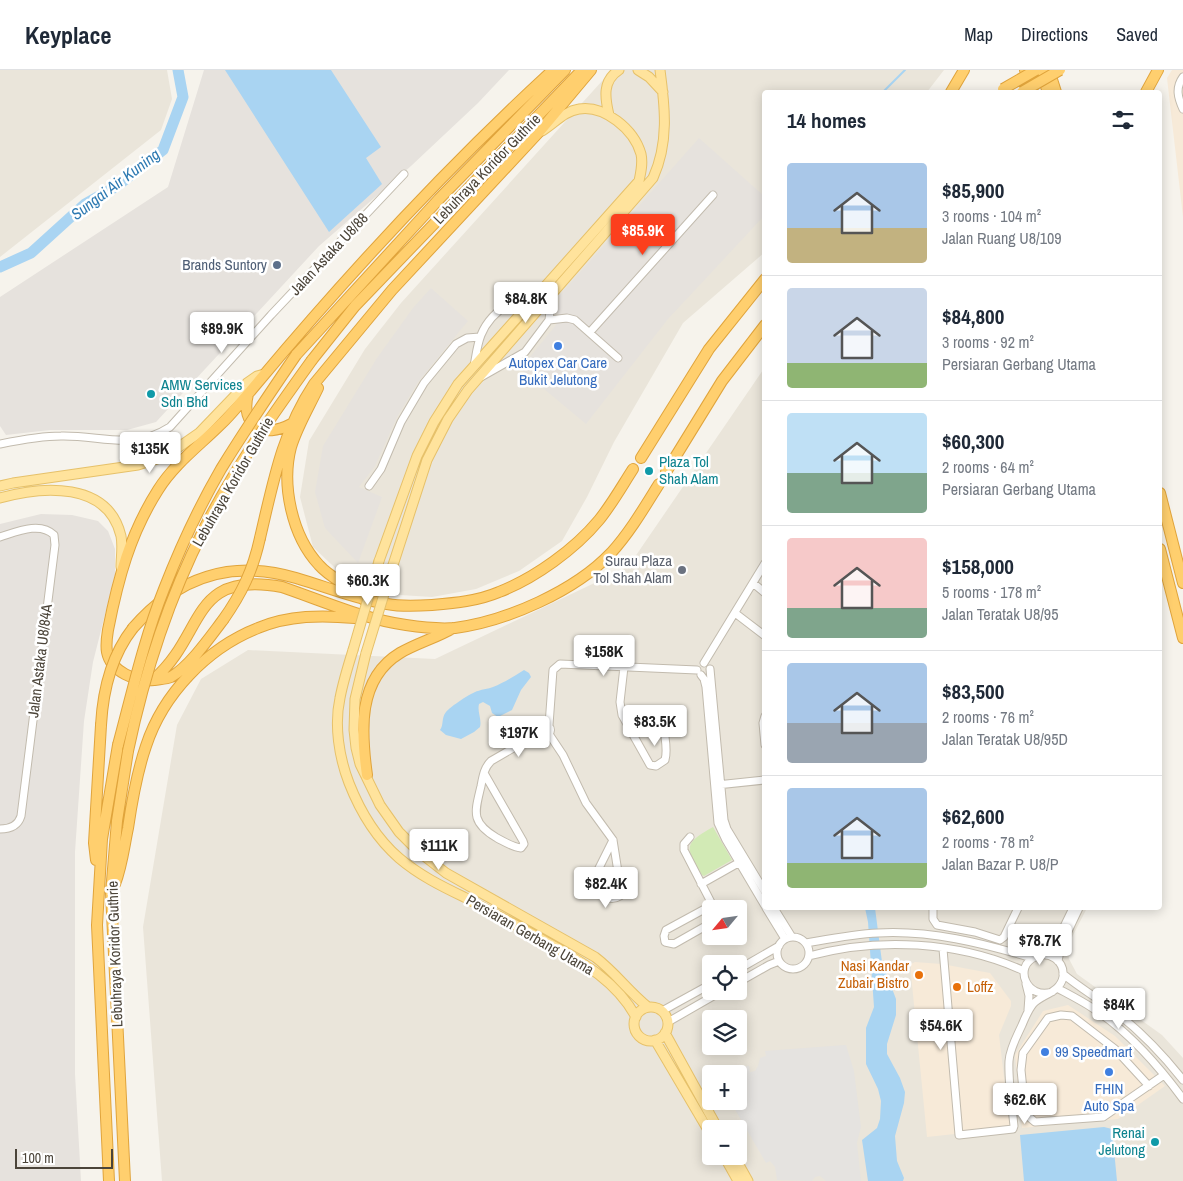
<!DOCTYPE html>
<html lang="en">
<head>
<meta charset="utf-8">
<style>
  :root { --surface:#fff; --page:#f6f6f7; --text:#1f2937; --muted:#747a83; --line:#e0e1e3; --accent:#fc3f1d }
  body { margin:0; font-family:"Archivo Narrow",sans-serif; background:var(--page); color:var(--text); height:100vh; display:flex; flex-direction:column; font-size:19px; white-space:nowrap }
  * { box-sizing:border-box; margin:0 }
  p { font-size:16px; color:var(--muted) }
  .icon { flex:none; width:28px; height:28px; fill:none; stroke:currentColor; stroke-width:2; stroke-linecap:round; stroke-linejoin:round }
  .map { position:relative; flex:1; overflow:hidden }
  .sheet { position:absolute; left:762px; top:20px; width:400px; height:820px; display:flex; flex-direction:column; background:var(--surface); border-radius:5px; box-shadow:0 2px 12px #0003 }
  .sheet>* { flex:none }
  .needle { width:32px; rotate:241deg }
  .controls { position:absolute; left:702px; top:830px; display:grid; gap:10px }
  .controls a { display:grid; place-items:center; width:45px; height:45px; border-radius:5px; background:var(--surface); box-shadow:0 2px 12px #0003; font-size:25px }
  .scale { position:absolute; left:15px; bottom:12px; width:98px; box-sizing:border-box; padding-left:5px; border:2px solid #4b4439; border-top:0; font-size:14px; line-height:18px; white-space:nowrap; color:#4b4439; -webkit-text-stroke:4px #fff; paint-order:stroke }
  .price { position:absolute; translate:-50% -42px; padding:0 11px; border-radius:5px; background:#fff; color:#222; font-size:16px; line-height:32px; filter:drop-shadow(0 1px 2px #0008) }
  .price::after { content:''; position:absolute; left:50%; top:30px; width:15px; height:11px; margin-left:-8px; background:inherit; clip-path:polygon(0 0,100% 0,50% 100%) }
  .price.current { background:var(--accent); color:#fff }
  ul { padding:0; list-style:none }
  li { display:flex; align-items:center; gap:15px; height:125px; padding:0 25px }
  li+li { border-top:1px solid var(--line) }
  li span { display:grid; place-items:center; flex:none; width:140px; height:100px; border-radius:5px; color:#555 }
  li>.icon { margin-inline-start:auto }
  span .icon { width:60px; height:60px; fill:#fffc; stroke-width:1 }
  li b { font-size:21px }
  h2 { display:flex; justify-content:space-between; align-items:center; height:60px; padding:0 25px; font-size:21px }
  header { display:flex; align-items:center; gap:30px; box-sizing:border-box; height:70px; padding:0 25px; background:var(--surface); border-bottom:1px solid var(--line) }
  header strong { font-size:24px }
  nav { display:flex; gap:28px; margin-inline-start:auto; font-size:18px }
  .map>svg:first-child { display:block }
  .residential { fill:#eae5da; fill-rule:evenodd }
  .commercial { fill:#f7ead8 }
  .industrial { fill:#e6e2dd }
  .green { fill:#d2eab5 }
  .parking { fill:#e5e3e0 }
  .water { fill:#a9d4f2 }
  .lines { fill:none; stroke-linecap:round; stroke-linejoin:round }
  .stream { stroke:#a9d4f2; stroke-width:2 }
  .river { stroke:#a9d4f2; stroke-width:11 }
  .minor-casing { stroke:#c2bbae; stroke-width:9 }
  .major-casing { stroke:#e6c16a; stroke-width:11 }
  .highway-casing { stroke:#e0a43c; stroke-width:12 }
  .minor { stroke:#fff; stroke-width:7 }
  .major { stroke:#ffe39c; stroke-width:9 }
  .highway { stroke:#ffcf6e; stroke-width:10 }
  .major-bridge-casing { stroke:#e6c16a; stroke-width:11; stroke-linecap:butt }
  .highway-bridge-casing { stroke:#e0a43c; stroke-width:12; stroke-linecap:butt }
  .major-bridge { stroke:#ffe39c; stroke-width:9 }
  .highway-bridge { stroke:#ffcf6e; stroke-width:10 }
  .service-dot { fill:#5c6f8a; stroke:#fff; stroke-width:2 }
  .shop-dot { fill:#3f7fe0; stroke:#fff; stroke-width:2 }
  .culture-dot { fill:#0f9aa8; stroke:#fff; stroke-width:2 }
  .worship-dot { fill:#6b7280; stroke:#fff; stroke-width:2 }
  .food-dot { fill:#e8710a; stroke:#fff; stroke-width:2 }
  .labels { text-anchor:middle; stroke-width:5; stroke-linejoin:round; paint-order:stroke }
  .street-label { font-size:15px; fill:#4b4439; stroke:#fff }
  .service-label { font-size:15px; fill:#4e5e75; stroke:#fff; text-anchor:end }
  .shop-label { font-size:15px; fill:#366cbe; stroke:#fff }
  .culture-label { font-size:15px; fill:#0d838f; stroke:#fff; text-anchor:start }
  .worship-label { font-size:15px; fill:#5b616d; stroke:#fff; text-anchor:end }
  .food-label { font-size:15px; fill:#c56008; stroke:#fff; text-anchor:end }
  .water-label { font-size:16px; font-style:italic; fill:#2e7ab2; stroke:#fff }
</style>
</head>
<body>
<header>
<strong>Keyplace</strong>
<nav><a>Map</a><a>Directions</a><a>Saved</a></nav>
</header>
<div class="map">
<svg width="1183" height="1111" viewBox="0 0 1183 1111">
  <rect width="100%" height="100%" fill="#f6f3ec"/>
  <path class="residential" d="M0 0H167L172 29 161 60 0 187Z
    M612 0H944L927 22H765V182L683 253 614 372 587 427 562 471 519 501 476 519 432 527 400 525 350 512 313 477 300 427 309 371 365 279 401 233Z
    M765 297V838H1087L1068 875 1069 889 1077 904 1162 965 1183 988V1111H162L143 857 177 655 201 609 248 580 435 589 628 497ZM711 839H739V866H711ZM711 894H739V921H711ZM711 949H739V976H711ZM711 1004H739V1031H711ZM711 1059H739V1086H711Z"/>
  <path class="commercial" d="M1172 0H1183V147L1167 8Z
    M915 892 942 894 990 903 1011 931V936L999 965 1010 1058 927 1067 911 904V894Z
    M1068 935 1115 966 1165 1016 1118 1049 1022 1058 1015 985 1043 941Z"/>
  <path class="industrial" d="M204 0H509L478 33 411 96 319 176 156 352 127 360H50L6 365 0 356V227L168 117Z
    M699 68 765 127V145L668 249 586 354 520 299 556 255 560 225Z
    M431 218 468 251 418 312 397 347 375 396 359 417 382 427 358 493 325 458 315 422 323 376 377 288 413 238Z
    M41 444 72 445 98 451 108 461 115 479V505L93 592 84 651 75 782V1004L81 1111H0V454Z"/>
  <path class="green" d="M713 757 732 790 704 806 702 805C685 777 683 774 713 757Z"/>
  <path class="parking" d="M846 975 854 1001 861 1057 857 1073 861 1111H826L820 1106 815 1107 812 1111 777 1110 775 1097 770 1091 766 1093 730 1031H739V1004H724V999L749 996 750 1002 755 1001 758 996 760 988 766 986 765 981Z"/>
  <path class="water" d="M225 0H331L381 77 366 88 382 114 329 162Z
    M524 600 529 603 531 607 521 620 512 640 498 647 492 643 490 636 483 632 479 634C477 642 482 649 480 657L474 662 461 669 446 665 440 660C444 655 441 648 446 642 450 637 472 622 478 621 483 619 488 619 493 617 504 613 514 606 524 600Z
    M865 838H875L882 892 896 929V945L887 974V984L900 1008 905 1022 904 1033 895 1066 897 1091 904 1108 903 1111H868L862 1070 877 1058 880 1049 881 1031 878 1019 866 994V958L874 937 868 852Z
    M1104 1057 1112 1059 1117 1111H1024L1020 1065Z"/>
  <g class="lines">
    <path class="stream" d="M883 22 905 0"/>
    <path class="river" d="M0 197 31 183 85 134 117 116 163 80 183 27 178 0"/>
    <defs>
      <path id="minor" d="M1183 7C1175 18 1178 28 1183 39
        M549 250 567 248 575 250 618 288
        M590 262 713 125
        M474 296C476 286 477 275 481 265 491 240 517 227 541 220
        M481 307 525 282 549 250 552 224
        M0 374C20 370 41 366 61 366 101 365 133 381 170 357L271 245 404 104
        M369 416 381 399 401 352 424 313 456 274 467 268 480 267
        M0 467C16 462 40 451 54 465L55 475 21 746C18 756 10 759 0 759
        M753 513 765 523
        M735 543 765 566
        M704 593 765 493
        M710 599 724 750 727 759 765 822
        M701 605 704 609 706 617 718 753 726 770 765 836
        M622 645C645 645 664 637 665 667 666 674 667 683 665 690L656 696 650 695 622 645 620 632 624 597
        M765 646 763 653 765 675
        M539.5 660a5.5 5.5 0 1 1 11 0a5.5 5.5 0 1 1-11 0Z
        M549 655 553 600 560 594 697 600
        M549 664 563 685 586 733 613 770 621 821 620 826C609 833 596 823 592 812L613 770
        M484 703 523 771 524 774 521 778C512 777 505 772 497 768 470 752 475 742 481 716 483 706 484 698 491 691L541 662
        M717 715 765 710
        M690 767 684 774V780L714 838
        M701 814 740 792
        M766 838 785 869
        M774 838 792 867
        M933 838V849L937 855 975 862 1000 870 1004 867 1018 838
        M711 853 674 874 665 872 664 866 666 860 712 835
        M777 883a16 16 0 1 1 32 0a16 16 0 1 1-32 0Z
        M806 873C829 869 854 864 878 863 930 860 982 873 1032 888
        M943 879 959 1065 1013 1059 1014 1056C1012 1036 1008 1010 1009 991 1010 978 1017 966 1022 955 1025 948 1028 940 1033 934 1042 924 1060 923 1063 907 1065 891 1049 880 1035 887 1013 897 1027 930 1052 922
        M1046 885 1058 869 1073 838
        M809 886C877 867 959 871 1024 901
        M1058 891 1061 876 1079 838
        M739 899 779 876
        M1063 904C1080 918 1099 929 1117 943 1141 962 1164 986 1183 1010
        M739 912 769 895 779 891
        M1026 914 1029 926 1028 940
        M1057 918C1070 925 1082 931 1094 939 1129 962 1158 995 1183 1029
        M662 941 711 914
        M668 952 722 921
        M1149 1016 1115 979 1072 946 1061 945 1048 948 1023 983 1021 1000 1025 1039 1029 1047 1035 1052 1103 1047 1164 1005"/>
      <path id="major" d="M638 0 649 7 663 22
        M609 45C605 28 602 11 619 0
        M0 416 13 413 138 395 160 388 176 379 199 363 247 313 257 306 264 304
        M0 428C42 416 108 411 121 466 123 476 121 487 121 497
        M379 491 417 386 434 352 458 314 639 111C641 102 643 93 641 84 634 59 604 35 579 39 564 41 554 54 542 61
        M393 495 427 390 448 349 468 320 653 108C669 73 665 37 660 0
        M353 580C348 596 343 612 340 628 334 655 339 687 349 713 360 741 376 768 399 788 419 805 441 816 464 827 493 843 522 858 550 874 584 893 617 912 636 947
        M366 583 355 629 354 660 356 678 360 694 380 735 399 762 419 782 446 803 595 887C615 902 629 922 648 937
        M634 954a17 17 0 1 1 34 0a17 17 0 1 1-34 0Z
        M665 963 718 1059
        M655 970 711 1065
        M724 1086 738 1111
        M734 1086 748 1111"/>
      <path id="highway" d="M1025 0 1033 22
        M1040 0 1048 22
        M1049 0 1056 22
        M951 22 964 0
        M1146 22 1158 0
        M296 285 439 129 565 0
        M312 290 355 236 582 0
        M318 318C309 337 297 357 291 377 281 415 292 466 319 495 332 510 351 515 364 530
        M248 324C240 356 264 369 291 354
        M641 388 709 279 765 209
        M666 402 722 311 765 255
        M1160 423 1183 513
        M260 468C273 413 282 362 314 314L392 220 539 62 591 0
        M1160 479 1183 568
        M223 550C210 567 190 596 171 607 166 609 159 609 154 610 136 612 111 602 107 582 106 576 107 566 108 560 118 509 130 464 158 420 174 394 200 375 221 354 231 345 239 334 248 324 343 210 444 100 553 0
        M133 558C177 507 232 489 296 508 327 517 355 529 387 534 402 537 417 536 432 535 455 533 478 531 499 522 535 508 575 479 599 450 612 434 622 416 633 399
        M154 609C206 564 189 500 282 517 323 531 363 549 406 555 419 557 442 559 455 558 507 551 575 521 611 483 630 462 644 438 659 414
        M367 705C361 662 357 609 400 583 417 573 436 568 453 558
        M96 790 94 773 101 655
        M115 814C122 796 124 777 128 758 132 731 137 702 146 676 163 624 207 578 258 558 289 545 322 545 355 548
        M109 1111 97 855 102 769 118 675
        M125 1111 111 823 117 751 128 681"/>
    </defs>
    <use href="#minor" class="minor-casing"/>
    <use href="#major" class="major-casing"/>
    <use href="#highway" class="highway-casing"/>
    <use href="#minor" class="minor"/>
    <use href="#major" class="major"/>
    <use href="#highway" class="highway"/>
    <defs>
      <path id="major-bridge" d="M353 580 379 491
        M366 583 393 495"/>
      <path id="highway-bridge" d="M1003 19 1036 0
        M1022 22 1060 0
        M223 550C242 523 253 500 260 468
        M101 655C103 619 111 586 133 558
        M118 675C132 623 144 569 164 519 180 478 199 437 221 399 245 360 270 323 296 285
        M128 681C144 605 169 528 204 459 234 399 273 344 312 290"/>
    </defs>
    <use href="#major-bridge" class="major-bridge-casing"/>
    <use href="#highway-bridge" class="highway-bridge-casing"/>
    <use href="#major-bridge" class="major-bridge"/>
    <use href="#highway-bridge" class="highway-bridge"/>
  </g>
  <circle class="service-dot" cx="277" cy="195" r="5"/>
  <g class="shop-dot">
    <circle cx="558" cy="276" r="5"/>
    <circle cx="1045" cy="982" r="5"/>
    <circle cx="1109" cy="1002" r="5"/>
  </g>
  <g class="culture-dot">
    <circle cx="151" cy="324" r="5"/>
    <circle cx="649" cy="401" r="5"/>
    <circle cx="1155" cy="1072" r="5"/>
  </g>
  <circle class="worship-dot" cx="682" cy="500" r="5"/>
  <g class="food-dot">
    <circle cx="919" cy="905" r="5"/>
    <circle cx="957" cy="917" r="5"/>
  </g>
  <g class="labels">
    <g class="street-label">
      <text transform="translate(487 99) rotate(-46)" y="5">Lebuhraya Koridor Guthrie</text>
      <text transform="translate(329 184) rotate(-47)" y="5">Jalan Astaka U8/88</text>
      <text transform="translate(233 412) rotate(-60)" y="5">Lebuhraya Koridor Guthrie</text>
      <text transform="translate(40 591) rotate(-83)" y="5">Jalan Astaka U8/84A</text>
      <text transform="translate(530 865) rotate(30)" y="5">Persiaran Gerbang Utama</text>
      <text transform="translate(115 884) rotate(-92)" y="5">Lebuhraya Koridor Guthrie</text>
    </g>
    <g class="service-label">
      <text x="267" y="200">Brands Suntory</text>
    </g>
    <g class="shop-label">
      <text x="558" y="298">Autopex Car Care<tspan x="558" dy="17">Bukit Jelutong</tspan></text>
      <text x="1055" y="987" text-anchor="start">99 Speedmart</text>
      <text x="1109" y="1024">FHIN<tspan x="1109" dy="17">Auto Spa</tspan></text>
    </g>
    <g class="culture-label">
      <text x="161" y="320">AMW Services<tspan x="161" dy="17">Sdn Bhd</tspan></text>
      <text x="659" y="397">Plaza Tol<tspan x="659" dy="17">Shah Alam</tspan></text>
      <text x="1145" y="1068" text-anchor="end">Renai<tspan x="1145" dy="17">Jelutong</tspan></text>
    </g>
    <g class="worship-label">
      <text x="672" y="496">Surau Plaza<tspan x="672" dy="17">Tol Shah Alam</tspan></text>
    </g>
    <g class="food-label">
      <text x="909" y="901">Nasi Kandar<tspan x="909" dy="17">Zubair Bistro</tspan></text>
      <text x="967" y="922" text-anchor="start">Loffz</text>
    </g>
    <g class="water-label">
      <text transform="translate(115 114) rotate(-37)" y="6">Sungai Air Kuning</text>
    </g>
  </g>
</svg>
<div class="controls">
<a><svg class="needle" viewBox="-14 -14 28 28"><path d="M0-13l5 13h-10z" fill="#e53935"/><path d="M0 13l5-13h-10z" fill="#747a83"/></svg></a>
<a><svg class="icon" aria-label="locate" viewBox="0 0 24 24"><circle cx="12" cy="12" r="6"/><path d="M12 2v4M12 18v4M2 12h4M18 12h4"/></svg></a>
<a><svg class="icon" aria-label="layers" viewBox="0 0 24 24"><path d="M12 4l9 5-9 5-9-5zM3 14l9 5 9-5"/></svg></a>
<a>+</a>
<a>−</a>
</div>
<div class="scale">100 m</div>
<b class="price current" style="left:643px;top:186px">$85.9K</b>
<b class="price" style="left:526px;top:254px">$84.8K</b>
<b class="price" style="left:222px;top:284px">$89.9K</b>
<b class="price" style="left:150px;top:404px">$135K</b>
<b class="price" style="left:368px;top:536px">$60.3K</b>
<b class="price" style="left:604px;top:607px">$158K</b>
<b class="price" style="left:655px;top:677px">$83.5K</b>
<b class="price" style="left:519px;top:688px">$197K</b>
<b class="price" style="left:439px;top:801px">$111K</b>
<b class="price" style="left:606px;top:839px">$82.4K</b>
<b class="price" style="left:1040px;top:896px">$78.7K</b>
<b class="price" style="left:1119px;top:960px">$84K</b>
<b class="price" style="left:941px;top:981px">$54.6K</b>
<b class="price" style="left:1025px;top:1055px">$62.6K</b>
<section class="sheet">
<h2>14 homes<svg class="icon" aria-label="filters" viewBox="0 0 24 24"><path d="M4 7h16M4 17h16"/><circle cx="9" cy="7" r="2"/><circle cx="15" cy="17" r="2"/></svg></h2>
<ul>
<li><span style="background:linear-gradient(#a9c7e8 65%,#c2b280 0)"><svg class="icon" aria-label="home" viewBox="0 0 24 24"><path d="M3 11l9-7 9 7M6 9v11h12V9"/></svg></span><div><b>$85,900</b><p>3 rooms · 104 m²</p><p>Jalan Ruang U8/109</p></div></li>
<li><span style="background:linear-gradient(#c9d6e8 75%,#8fb573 0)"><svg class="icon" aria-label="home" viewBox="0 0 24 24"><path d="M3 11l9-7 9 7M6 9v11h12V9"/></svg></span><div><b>$84,800</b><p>3 rooms · 92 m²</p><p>Persiaran Gerbang Utama</p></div></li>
<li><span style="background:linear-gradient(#bfe0f5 60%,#7fa58c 0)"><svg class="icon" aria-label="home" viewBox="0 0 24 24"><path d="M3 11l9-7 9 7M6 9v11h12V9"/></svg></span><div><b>$60,300</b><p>2 rooms · 64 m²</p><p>Persiaran Gerbang Utama</p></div></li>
<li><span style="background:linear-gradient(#f6c9c9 70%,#7fa58c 0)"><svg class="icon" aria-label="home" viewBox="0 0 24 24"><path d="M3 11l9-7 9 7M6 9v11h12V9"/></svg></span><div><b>$158,000</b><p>5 rooms · 178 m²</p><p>Jalan Teratak U8/95</p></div></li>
<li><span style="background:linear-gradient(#a9c7e8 60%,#9aa5b1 0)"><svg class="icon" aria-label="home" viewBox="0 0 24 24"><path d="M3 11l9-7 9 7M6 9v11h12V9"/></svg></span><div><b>$83,500</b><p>2 rooms · 76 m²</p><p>Jalan Teratak U8/95D</p></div></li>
<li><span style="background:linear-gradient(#a9c7e8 75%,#8fb573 0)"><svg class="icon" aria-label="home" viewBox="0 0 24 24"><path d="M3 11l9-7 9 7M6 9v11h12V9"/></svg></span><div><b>$62,600</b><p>2 rooms · 78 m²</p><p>Jalan Bazar P. U8/P</p></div></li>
</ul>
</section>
</div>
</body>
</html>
